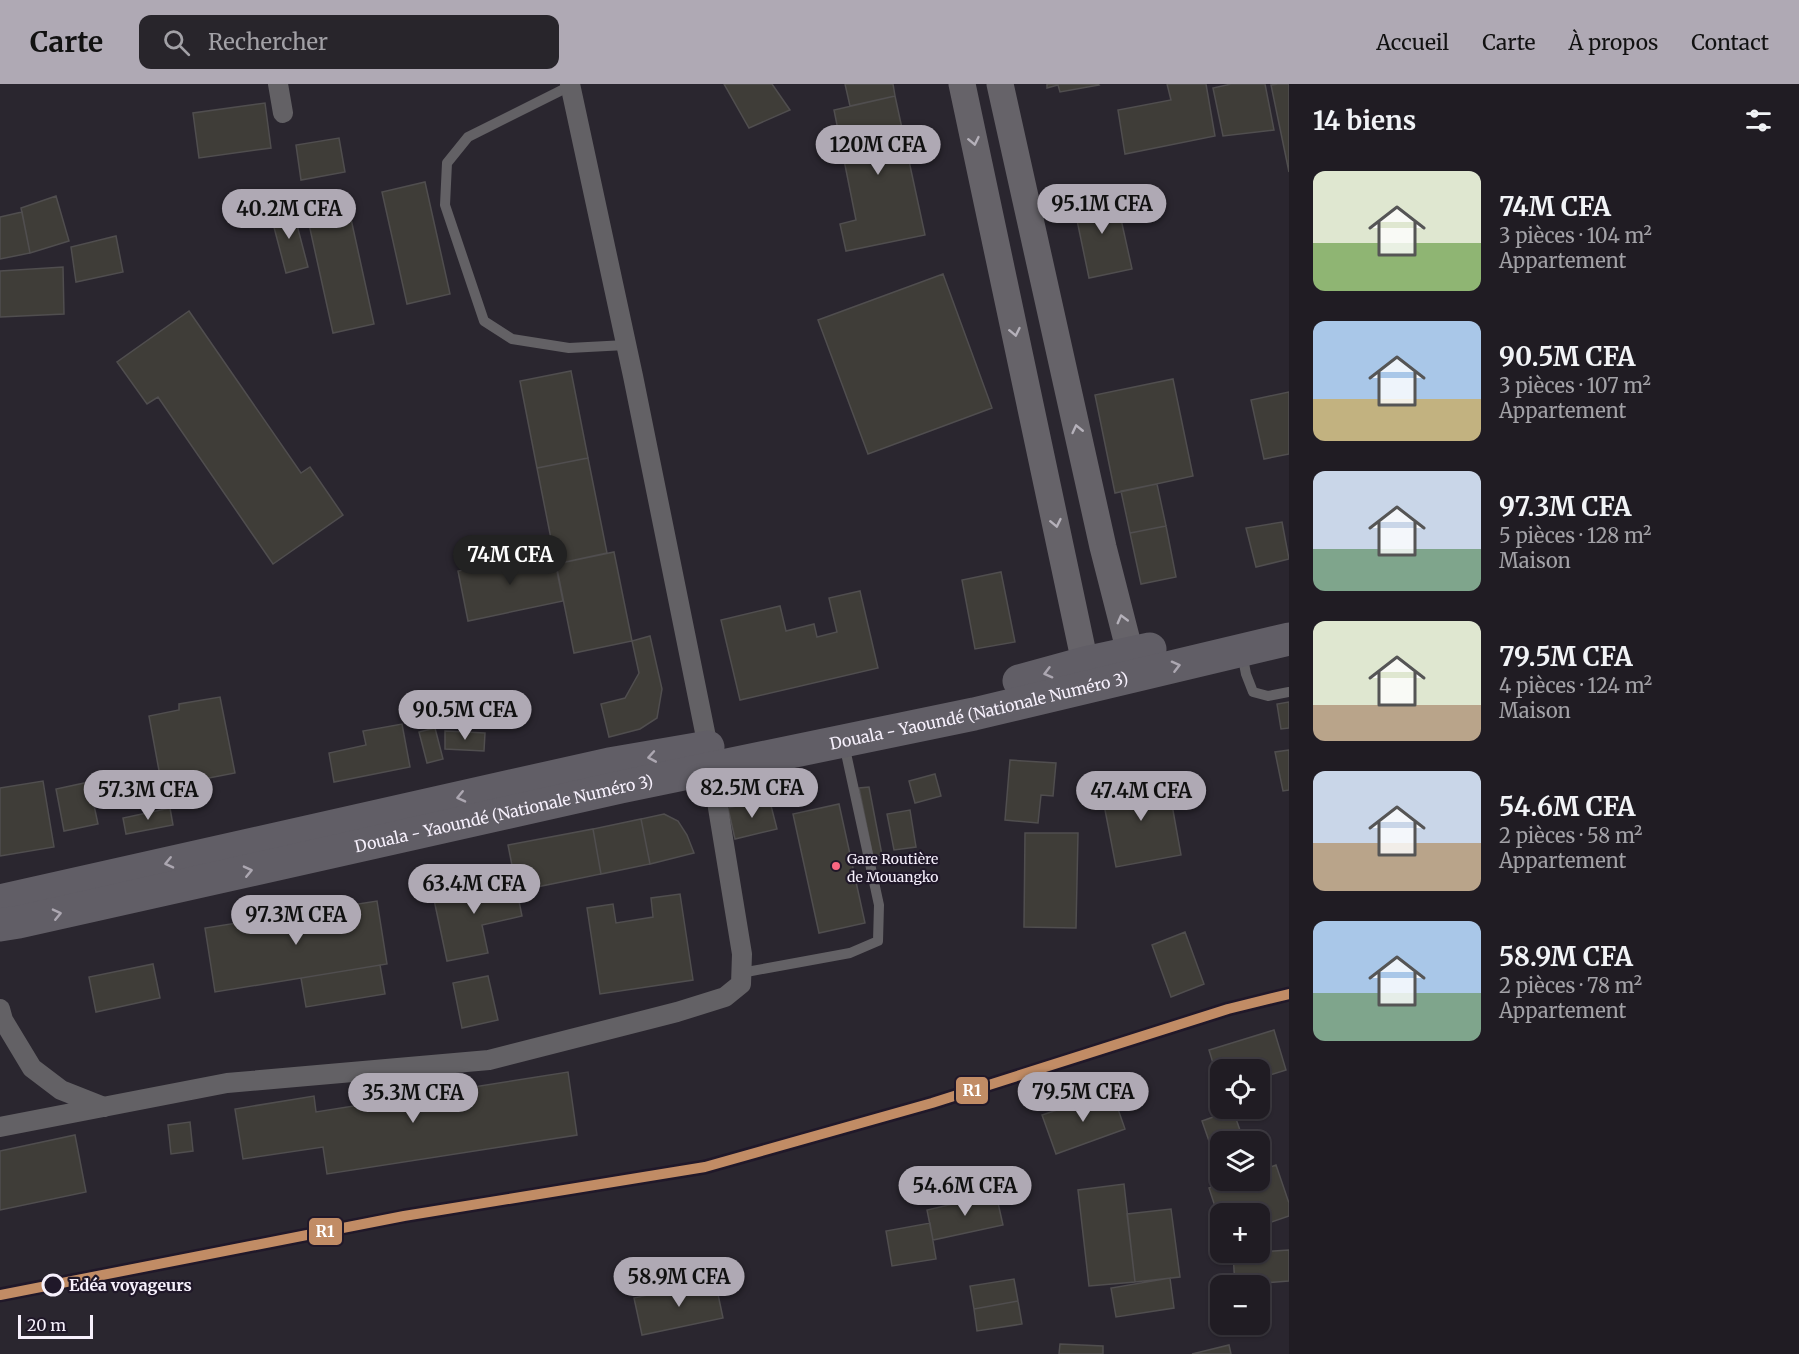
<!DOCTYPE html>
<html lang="fr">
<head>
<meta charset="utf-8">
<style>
  :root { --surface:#201c23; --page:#28252b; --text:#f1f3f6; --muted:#a2a1a6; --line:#3d3a41; --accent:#afa9b4 }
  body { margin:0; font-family:Merriweather,serif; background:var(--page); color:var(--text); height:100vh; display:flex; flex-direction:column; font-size:22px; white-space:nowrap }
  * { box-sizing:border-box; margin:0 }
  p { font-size:20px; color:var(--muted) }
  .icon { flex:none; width:33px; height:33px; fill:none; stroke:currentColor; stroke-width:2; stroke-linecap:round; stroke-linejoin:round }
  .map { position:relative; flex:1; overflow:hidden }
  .drawer { display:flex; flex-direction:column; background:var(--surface); width:510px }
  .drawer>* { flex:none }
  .fabs { position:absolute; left:1210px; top:975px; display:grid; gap:12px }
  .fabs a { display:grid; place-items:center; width:60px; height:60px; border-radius:12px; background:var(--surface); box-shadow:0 2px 4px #0004,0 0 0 2px var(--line); font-size:30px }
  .scale { position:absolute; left:18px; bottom:15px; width:75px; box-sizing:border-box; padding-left:6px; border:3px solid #f6f0fc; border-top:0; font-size:16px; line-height:21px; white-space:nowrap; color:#f6f0fc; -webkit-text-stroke:4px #201829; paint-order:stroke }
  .price { position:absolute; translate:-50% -51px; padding:0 14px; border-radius:21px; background:var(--accent); color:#111; font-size:20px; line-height:39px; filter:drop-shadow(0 2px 3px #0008) }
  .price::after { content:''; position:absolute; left:50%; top:36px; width:18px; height:14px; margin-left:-9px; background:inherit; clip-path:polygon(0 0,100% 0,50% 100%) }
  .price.selected { background:#222; color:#fff }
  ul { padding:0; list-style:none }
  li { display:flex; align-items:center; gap:18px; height:150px; padding:0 24px }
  li span { display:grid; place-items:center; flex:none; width:168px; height:120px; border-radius:12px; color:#555 }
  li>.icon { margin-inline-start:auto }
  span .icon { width:72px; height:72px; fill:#fffc; stroke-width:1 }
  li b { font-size:26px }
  h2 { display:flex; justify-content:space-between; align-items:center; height:72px; padding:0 24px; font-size:26px }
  header { display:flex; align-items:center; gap:36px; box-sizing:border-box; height:84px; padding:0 30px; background:var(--accent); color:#111 }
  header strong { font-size:28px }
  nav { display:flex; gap:33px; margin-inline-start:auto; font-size:21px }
  .search { width:420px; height:54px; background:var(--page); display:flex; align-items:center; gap:15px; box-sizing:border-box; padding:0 21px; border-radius:12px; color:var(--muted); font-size:22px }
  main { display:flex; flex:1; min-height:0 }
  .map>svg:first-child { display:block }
  .building { fill:#3f3d38; stroke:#504e4f; stroke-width:1.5 }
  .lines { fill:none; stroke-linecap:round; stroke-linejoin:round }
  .lane { stroke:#636165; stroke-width:10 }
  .street { stroke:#636165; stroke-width:20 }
  .secondary { stroke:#666369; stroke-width:27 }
  .highway { stroke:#615e66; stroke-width:33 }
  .rail-1-casing { stroke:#201829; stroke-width:15 }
  .rail-1 { stroke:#c18c65; stroke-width:10 }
  .oneway { stroke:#b5b1ba }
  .oneway2 { stroke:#aca7b1 }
  .bus-dot { fill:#fa6682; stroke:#201829; stroke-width:2 }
  .stop-dot { fill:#201829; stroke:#f6f0fc; stroke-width:3 }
  .labels { text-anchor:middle; stroke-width:4.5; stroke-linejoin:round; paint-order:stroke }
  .bus-label { font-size:14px; fill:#f6f0fc; stroke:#201829; text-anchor:start }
  .street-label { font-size:16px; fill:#f6f0fc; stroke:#201829 }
  .stop-label { font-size:16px; font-weight:bold; fill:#f6f0fc; stroke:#201829; text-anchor:start }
  .line-badge { stroke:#201829; stroke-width:2 }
  .badge-label { font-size:16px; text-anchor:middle; font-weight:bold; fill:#fff }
</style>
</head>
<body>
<header>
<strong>Carte</strong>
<div class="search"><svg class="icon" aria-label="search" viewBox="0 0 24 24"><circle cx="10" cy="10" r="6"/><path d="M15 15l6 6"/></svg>Rechercher</div>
<nav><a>Accueil</a><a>Carte</a><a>À propos</a><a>Contact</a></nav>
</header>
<main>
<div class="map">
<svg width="1289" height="1270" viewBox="0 0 1289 1270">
  <rect width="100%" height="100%" fill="#2a262f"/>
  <path class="building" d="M724 0H772L790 26 749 44Z
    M845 0H893L895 12 850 22Z
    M1047 0H1098L1099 1 1060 8 1058 1 1047 4Z
    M1167 0H1206L1215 52 1125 70 1118 26 1171 16Z
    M1231 0H1265L1274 46 1223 52 1213 4Z
    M1278 0H1289V88L1271 1Z
    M895 12 925 151 846 167 840 140 856 136 834 26Z
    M265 19 271 64 199 74 193 29Z
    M339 54 345 88 301 96 296 61Z
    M425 98 450 210 407 220 382 108Z
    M1115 108 1132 185 1089 194 1073 117Z
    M56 112 69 157 30 169 21 124Z
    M346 112 374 240 333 249 305 122Z
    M292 122 308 183 286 189 270 128Z
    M22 128 30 169 0 175V133Z
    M116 152 123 188 76 198 71 163Z
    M63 183 64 230 0 233V187Z
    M943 190 992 324 868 370 818 236Z
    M189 227 301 389 310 383 343 431 273 480 158 313 147 320 117 278Z
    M571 287 588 374 537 384 520 297Z
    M1173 295 1193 392 1115 409 1095 311Z
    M1289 308V370L1264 375 1251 316Z
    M588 374 607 469 556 480 537 384Z
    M1157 400 1166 442 1130 449 1121 407Z
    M1282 438 1289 475 1256 483 1246 444Z
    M1166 442 1176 493 1141 500 1130 449Z
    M553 467 563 517 468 537 458 487Z
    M614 468 632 557 574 569 556 480Z
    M1001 488 1015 558 975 565 962 496Z
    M860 507 878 584 740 616 721 536 780 522 786 547 814 540 817 553 837 548 829 514Z
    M650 552 662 605 657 634 640 645 609 653 601 620 625 614 639 589 632 557Z
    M220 613 235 689 162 703 149 632 179 626V620Z
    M1289 618V644L1281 645 1277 620Z
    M402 640 410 683 334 698 329 669 366 661 363 647Z
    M435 644 443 675 427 679 419 648Z
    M445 647 485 649 484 667 445 665Z
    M1289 666V706L1283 707 1275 668Z
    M1010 676 1056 679 1053 712 1041 711 1038 739 1005 736Z
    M935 690 941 712 915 719 909 697Z
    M1167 693 1181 771 1116 783 1101 705Z
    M43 697 54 763 0 772V704Z
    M89 698 98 740 64 747 56 705Z
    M869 703 882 771 873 773 859 704Z
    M769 714 777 745 735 755 728 724Z
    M839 720 865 839 819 849 793 730Z
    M170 724 173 741 126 750 123 734Z
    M910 726 916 763 894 766 887 730Z
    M664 730 678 737 687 751 694 769 650 780 641 735Z
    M641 735 650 780 601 790 593 745Z
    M593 745 601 790 517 807 508 761Z
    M1025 749H1078L1076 844 1024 843Z
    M514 793 522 832 482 841 488 869 447 877 433 811Z
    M680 810 693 896 600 910 587 824 613 820 616 839 653 833 651 814Z
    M377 817 387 880 215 908 205 844Z
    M1185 848 1204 900 1171 913 1152 861Z
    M153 880 160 914 96 928 89 893Z
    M380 881 385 910 306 923 301 894Z
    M488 892 498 936 462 944 453 899Z
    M1274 946 1286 986 1260 994V986H1221V1005L1209 966Z
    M568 988 577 1051 327 1090 323 1063 243 1075 235 1025 314 1012 316 1028Z
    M1112 1008 1125 1045 1056 1070 1042 1031Z
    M1233 1026 1244 1058H1221V1072L1215 1074 1202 1037Z
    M190 1038 193 1067 171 1070 168 1041Z
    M75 1051 86 1108 0 1126V1067Z
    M1276 1081 1289 1119V1132L1260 1142V1130H1221V1141L1209 1104 1231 1096H1260V1087Z
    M1124 1100 1135 1198 1089 1202 1078 1106Z
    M996 1110 1003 1141 933 1156 927 1126Z
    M1171 1125 1180 1193 1135 1198 1127 1130Z
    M930 1139 936 1175 892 1182 886 1147Z
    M1289 1166V1197L1235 1201 1233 1170Z
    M1170 1194 1174 1224 1116 1233 1111 1204Z
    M1014 1195 1018 1217 974 1225 970 1202Z
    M715 1196 723 1234 642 1251 634 1214Z
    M1018 1217 1022 1240 977 1247 974 1225Z
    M1060 1260 1103 1262V1270H1059Z
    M1229 1261 1231 1270H1192Z"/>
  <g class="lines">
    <path class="lane" d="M570 2 468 53 447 79 445 121 484 237 512 255 569 264 626 261
      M1242 569 1246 590 1253 608 1268 612 1289 608
      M741 889 850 869 878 857 879 821 844 660"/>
    <path class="street" d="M278 0 283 29
      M0 925 3 936 32 984 61 1006 104 1023
      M0 1043 227 999 489 976 677 928 725 913 741 900 742 870 708 663 633 292 570 0"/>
    <path class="secondary" d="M962 0 1085 579 1090 597
      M1000 0 1103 463 1135 588"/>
    <g class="highway">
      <path d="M1019 597 1085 579 1150 565"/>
      <path d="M0 817 609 680 708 663"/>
      <path id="s1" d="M0 841 19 838 621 703 974 630 1289 555"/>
    </g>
    <defs>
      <path id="rail-1" d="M0 1211 404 1132 705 1083 932 1019 1228 925 1289 910"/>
    </defs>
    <use href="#rail-1" class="rail-1-casing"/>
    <use href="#rail-1" class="rail-1"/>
  </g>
  <defs><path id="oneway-chevron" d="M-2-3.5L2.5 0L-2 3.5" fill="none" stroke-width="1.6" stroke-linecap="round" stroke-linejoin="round" transform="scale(1.5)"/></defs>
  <g class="oneway">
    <use href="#oneway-chevron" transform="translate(974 57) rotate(78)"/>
    <use href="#oneway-chevron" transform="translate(1015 248) rotate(78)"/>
    <use href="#oneway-chevron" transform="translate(1077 345) rotate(-103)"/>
    <use href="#oneway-chevron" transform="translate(1056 439) rotate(78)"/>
    <use href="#oneway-chevron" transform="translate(1122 535) rotate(-105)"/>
  </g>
  <g class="oneway2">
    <use href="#oneway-chevron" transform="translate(1176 582) rotate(-14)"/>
    <use href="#oneway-chevron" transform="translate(1048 589) rotate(165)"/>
    <use href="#oneway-chevron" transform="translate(652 673) rotate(170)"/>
    <use href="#oneway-chevron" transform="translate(461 713) rotate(167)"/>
    <use href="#oneway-chevron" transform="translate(169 779) rotate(167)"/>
    <use href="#oneway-chevron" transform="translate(248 787) rotate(-13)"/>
    <use href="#oneway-chevron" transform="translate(57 830) rotate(-13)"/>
  </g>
  <circle class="bus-dot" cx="836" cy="782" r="5"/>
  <circle class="stop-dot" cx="53" cy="1201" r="10"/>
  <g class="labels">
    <g class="bus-label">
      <text x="847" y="780">Gare Routière<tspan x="847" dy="18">de Mouangko</tspan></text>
    </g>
    <g class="street-label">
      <text dy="6" stroke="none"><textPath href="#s1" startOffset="1002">Douala - Yaoundé (Nationale Numéro 3)</textPath></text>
      <text dy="6" stroke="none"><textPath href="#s1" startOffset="516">Douala - Yaoundé (Nationale Numéro 3)</textPath></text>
    </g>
    <g class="stop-label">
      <text x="69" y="1207">Edéa voyageurs</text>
    </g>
  </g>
  <g class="line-badge">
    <rect x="955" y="992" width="34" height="29" rx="6" fill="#c18c65"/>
    <rect x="308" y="1133" width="35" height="29" rx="6" fill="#c18c65"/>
  </g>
  <g class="badge-label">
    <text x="972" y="1012">R1</text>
    <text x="325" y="1153">R1</text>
  </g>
</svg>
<div class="fabs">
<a><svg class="icon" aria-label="locate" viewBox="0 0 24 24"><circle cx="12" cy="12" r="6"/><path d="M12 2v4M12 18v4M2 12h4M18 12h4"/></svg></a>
<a><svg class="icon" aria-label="layers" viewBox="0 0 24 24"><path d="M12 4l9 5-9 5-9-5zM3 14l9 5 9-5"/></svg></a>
<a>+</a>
<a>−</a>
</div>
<div class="scale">20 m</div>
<b class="price" style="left:878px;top:92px">120M CFA</b>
<b class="price" style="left:1102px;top:151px">95.1M CFA</b>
<b class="price" style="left:289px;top:156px">40.2M CFA</b>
<b class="price selected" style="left:510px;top:502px">74M CFA</b>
<b class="price" style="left:465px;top:657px">90.5M CFA</b>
<b class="price" style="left:752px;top:735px">82.5M CFA</b>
<b class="price" style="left:148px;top:737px">57.3M CFA</b>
<b class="price" style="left:1141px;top:738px">47.4M CFA</b>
<b class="price" style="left:474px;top:831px">63.4M CFA</b>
<b class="price" style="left:296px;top:862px">97.3M CFA</b>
<b class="price" style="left:1083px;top:1039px">79.5M CFA</b>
<b class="price" style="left:413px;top:1040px">35.3M CFA</b>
<b class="price" style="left:965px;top:1133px">54.6M CFA</b>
<b class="price" style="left:679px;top:1224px">58.9M CFA</b>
</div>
<section class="drawer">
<h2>14 biens<svg class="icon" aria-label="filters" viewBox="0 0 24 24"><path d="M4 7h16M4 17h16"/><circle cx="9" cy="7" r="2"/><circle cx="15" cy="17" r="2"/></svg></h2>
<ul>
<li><span style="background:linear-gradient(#dfe7d0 60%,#8fb573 0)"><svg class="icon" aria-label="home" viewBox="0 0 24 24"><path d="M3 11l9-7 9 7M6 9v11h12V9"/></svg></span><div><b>74M CFA</b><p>3 pièces · 104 m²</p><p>Appartement</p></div></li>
<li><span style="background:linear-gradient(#a9c7e8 65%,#c2b280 0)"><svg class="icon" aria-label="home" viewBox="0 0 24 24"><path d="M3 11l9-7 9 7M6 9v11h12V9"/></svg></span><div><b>90.5M CFA</b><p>3 pièces · 107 m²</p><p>Appartement</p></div></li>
<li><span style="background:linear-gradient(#c9d6e8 65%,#7fa58c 0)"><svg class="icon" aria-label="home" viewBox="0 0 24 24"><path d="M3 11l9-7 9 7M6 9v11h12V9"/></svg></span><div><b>97.3M CFA</b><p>5 pièces · 128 m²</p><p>Maison</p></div></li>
<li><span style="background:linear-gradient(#dfe7d0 70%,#b9a48a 0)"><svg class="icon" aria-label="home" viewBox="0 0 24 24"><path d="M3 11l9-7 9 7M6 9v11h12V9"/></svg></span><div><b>79.5M CFA</b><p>4 pièces · 124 m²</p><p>Maison</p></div></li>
<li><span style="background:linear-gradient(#c9d6e8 60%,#b9a48a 0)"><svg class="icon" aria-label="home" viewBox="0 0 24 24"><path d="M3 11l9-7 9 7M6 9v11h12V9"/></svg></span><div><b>54.6M CFA</b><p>2 pièces · 58 m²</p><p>Appartement</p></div></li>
<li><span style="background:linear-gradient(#a9c7e8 60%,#7fa58c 0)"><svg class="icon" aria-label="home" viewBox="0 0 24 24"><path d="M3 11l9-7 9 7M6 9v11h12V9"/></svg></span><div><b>58.9M CFA</b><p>2 pièces · 78 m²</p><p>Appartement</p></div></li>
</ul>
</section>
</main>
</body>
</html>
